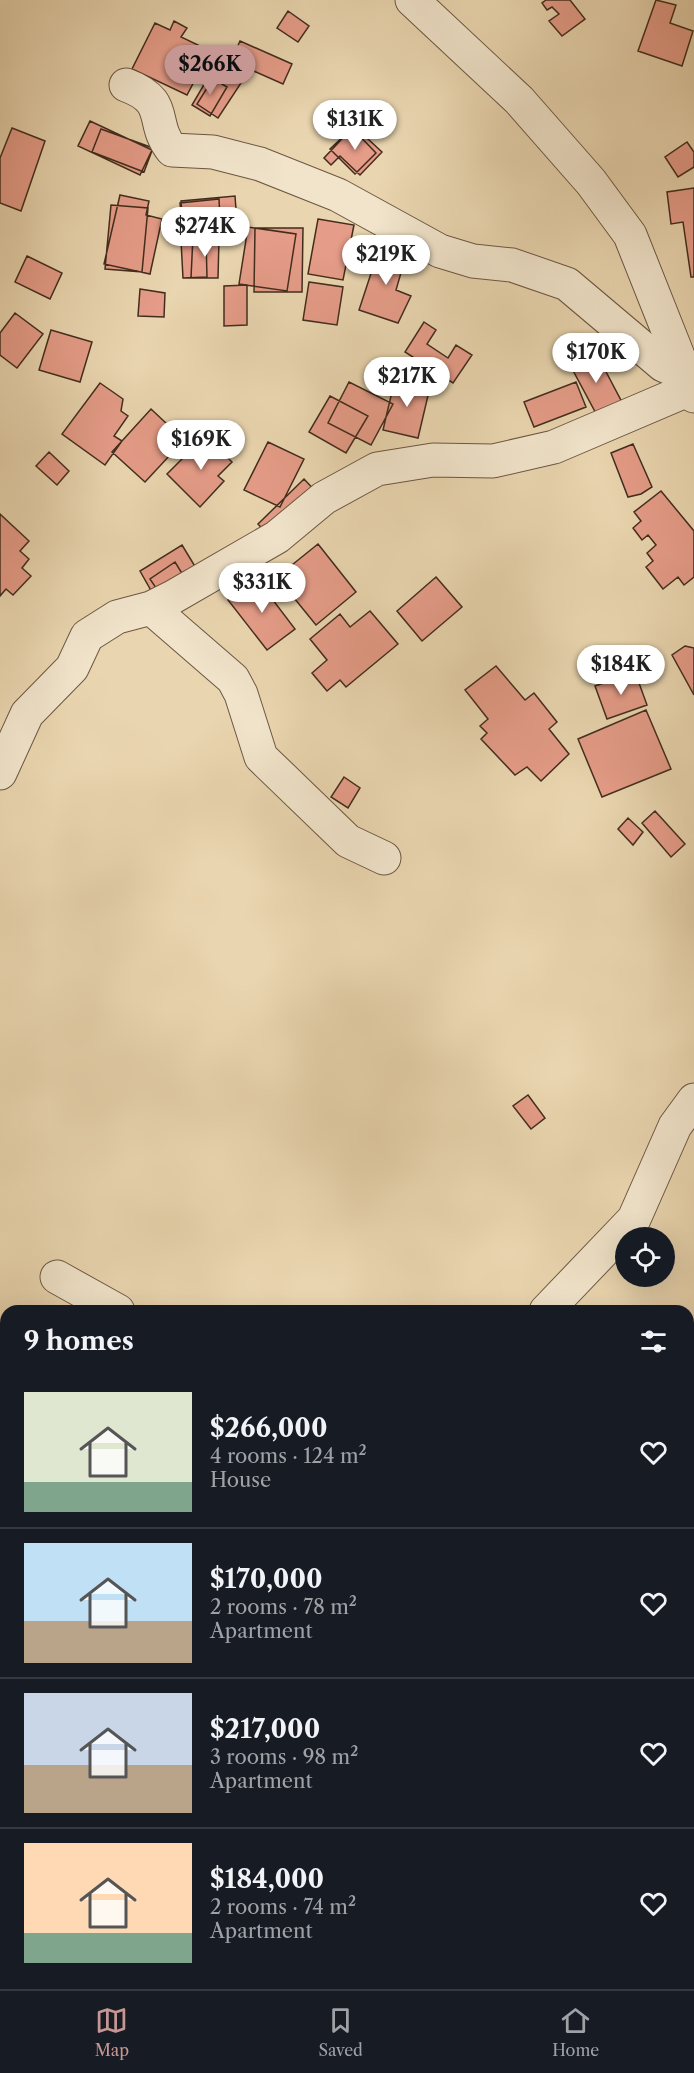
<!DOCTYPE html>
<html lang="en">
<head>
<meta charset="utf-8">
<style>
  :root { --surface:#171b24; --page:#20242c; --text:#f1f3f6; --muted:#9ea1a6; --line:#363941; --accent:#c59692 }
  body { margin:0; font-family:"Libre Caslon Text",serif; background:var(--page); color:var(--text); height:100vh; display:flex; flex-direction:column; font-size:22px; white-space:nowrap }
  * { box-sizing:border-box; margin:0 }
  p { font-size:20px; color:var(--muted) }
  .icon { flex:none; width:33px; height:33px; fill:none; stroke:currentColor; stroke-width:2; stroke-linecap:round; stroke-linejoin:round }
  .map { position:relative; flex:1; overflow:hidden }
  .side { position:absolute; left:0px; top:1305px; width:694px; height:684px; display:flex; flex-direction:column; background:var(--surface); border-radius:18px 18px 0 0; box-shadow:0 6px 24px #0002 }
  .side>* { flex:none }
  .tools { position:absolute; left:615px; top:1227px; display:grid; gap:12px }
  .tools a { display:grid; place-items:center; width:60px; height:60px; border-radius:50%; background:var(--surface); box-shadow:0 6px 24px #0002; font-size:30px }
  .price { position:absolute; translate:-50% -51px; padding:0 14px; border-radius:21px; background:#fff; color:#222; font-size:20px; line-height:39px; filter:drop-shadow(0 2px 3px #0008) }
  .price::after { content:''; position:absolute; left:50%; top:36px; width:18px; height:14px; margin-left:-9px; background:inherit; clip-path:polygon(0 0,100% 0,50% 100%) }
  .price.on { background:var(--accent); color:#111 }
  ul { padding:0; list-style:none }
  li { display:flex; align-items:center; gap:18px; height:150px; padding:0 24px }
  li+li { border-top:2px solid var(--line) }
  li span { display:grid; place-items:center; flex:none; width:168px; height:120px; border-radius:0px; color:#555 }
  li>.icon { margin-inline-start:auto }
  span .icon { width:72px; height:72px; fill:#fffc; stroke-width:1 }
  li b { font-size:26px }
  h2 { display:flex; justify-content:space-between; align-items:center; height:72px; padding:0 24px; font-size:26px }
  .dock { display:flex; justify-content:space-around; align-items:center; height:84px; border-top:2px solid var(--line); background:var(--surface); font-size:16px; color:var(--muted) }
  .dock a { display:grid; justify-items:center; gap:3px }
  .dock .on { color:var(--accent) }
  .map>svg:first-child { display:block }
  .building { fill:#e59c88; stroke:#422d1d; stroke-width:1.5 }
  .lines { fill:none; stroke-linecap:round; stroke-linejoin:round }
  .minor-casing { stroke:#6c5742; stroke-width:35 }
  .tertiary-casing { stroke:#6c5742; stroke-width:35 }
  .minor { stroke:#f1e4cb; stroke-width:33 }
  .tertiary { stroke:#f1e4cb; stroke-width:33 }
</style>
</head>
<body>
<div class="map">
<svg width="694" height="1989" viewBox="0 0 694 1989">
  <rect width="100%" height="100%" fill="#e9d5af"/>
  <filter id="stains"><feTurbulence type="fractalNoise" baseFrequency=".00333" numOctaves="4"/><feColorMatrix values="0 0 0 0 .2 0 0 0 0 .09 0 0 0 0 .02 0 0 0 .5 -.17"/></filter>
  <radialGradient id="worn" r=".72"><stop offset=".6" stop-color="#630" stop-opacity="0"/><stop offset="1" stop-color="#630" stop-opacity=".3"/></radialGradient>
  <path class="building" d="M546 0H570L585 19 562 36 549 21 559 14 552 7 547 10 542 3Z
    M656 0 676 5 670 23 693 31 682 66 638 51Z
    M288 11 309 26 298 42 277 28Z
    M174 21 187 28 181 37 217 54 203 82 196 78 187 95 132 69 155 23 170 30Z
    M240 41 292 64 283 84 231 61Z
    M219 69 241 83 218 118 197 104Z
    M209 76 227 87 210 116 192 105Z
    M90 121 152 150 140 175 78 146Z
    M354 126 382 152 360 175 340 156 331 165 324 158Z
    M12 128 45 141 21 211 0 203V158Z
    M352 128 376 153 355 174 330 149Z
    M101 129 153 148 144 172 92 152Z
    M687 142 694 152V167L678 177 665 157Z
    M694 188V277H691L683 222 671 224 667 192Z
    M120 195 149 201 146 215 162 219 150 274 104 264Z
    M235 196 237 223 183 228 181 201Z
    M219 199 220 219 182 223 180 203Z
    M111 205 148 208 142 272 105 269Z
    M318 219 354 225 343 280 308 274Z
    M248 227 296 234 287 291 239 284Z
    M255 228H303L302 292H254Z
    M193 236 219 239 218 278H191Z
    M206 240 207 277 183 278 181 241Z
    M381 243 407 252 396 290 411 296 398 323 359 310Z
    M27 256 62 273 50 299 15 282Z
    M309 282 343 287 337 325 303 320Z
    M247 285V325L224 326V286Z
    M140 289 165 293 164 317 138 316Z
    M15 313 43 334 17 368 0 355V333Z
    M424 322 436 330 427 344 448 358 456 345 472 355 453 383 405 352Z
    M51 330 92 342 80 382 39 370Z
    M594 349 624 406 599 419 569 363Z
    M395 379 430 387 418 438 383 430Z
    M349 382 393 404 371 445 328 423Z
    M576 382 586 407 534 427 524 402Z
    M100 383 123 399 121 411 128 416 114 436 122 441 105 465 62 434Z
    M330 396 368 416 346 453 309 432Z
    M151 409 184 440 145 482 112 452Z
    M205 436 232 462 218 476 224 481 200 507 167 474Z
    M268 442 304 459 280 507 244 490Z
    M633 444 652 487 641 494 628 497 611 453Z
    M49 452 69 471 57 485 36 466Z
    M304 479 319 495 273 540 258 524Z
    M661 491 694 531V577L684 585 678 577 663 589 646 567 653 561 647 553 656 545 648 535 642 540 633 528 641 521 634 512Z
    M0 514 29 541 20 551 29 559 22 568 31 576 13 595 6 589 0 596Z
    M318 544 356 592 316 625 277 577Z
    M182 545 196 568 153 594 140 571Z
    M175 562 183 575 158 591 150 579Z
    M436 577 462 607 422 641 397 611Z
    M257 579 295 629 267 650 228 600Z
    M370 611 398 644 346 687 340 680 327 691 312 673 327 660 310 639 340 614 350 627Z
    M685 646 694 648V695L672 655Z
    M496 666 525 700 534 693 557 722 549 729 569 754 541 781 527 767 515 775 481 739 487 733 480 726 488 719 465 690Z
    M635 672 647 705 607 719 595 686Z
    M646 710 671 769 602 797 578 739Z
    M344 777 360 788 348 808 331 797Z
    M655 811 685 844 671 857 642 823Z
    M628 818 643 832 633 845 618 829Z
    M528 1095 545 1118 531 1129 513 1106Z
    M0 1457H5L0 1493Z
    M1 1735H6V1793H1Z
    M688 1778 694 1779V1825L688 1824Z
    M6 1954V1983H91L93 1989H0V1956Z
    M694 1971V1989H665L664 1985 668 1983H688V1974Z
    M180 1983H235V1989H181Z
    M273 1983H337V1989H273Z
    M468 1983H538L542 1989H473Z
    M608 1983H634L615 1989H609Z"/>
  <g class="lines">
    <defs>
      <path id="minor" d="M126 85C171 102 149 121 172 150L213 152 260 164 338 195 440 251 473 261 512 265 567 284 663 365 683 374
        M151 608 233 679 241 694 261 757 348 841 384 858
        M0 773 27 714 72 668 87 636 117 617 151 608 173 597 277 537 324 498 377 469 433 460 493 461 554 447 690 389
        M57 1277 118 1311
        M546 1311 634 1219 675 1126 694 1100
        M0 1598 6 1603
        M688 1863H694
        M0 1864 6 1863
        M569 1983 573 1989
        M261 1989V1983"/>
      <path id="tertiary" d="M412 0 519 100 591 182 630 235 694 396"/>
    </defs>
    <use href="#minor" class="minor-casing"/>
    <use href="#tertiary" class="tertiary-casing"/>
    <use href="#minor" class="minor"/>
    <use href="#tertiary" class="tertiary"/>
  </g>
  <rect width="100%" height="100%" filter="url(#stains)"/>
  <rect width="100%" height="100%" fill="url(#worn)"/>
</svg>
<div class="tools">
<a><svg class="icon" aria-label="locate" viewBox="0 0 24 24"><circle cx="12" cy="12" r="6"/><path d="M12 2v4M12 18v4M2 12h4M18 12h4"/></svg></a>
</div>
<b class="price on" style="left:210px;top:96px">$266K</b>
<b class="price" style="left:355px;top:151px">$131K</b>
<b class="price" style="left:205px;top:258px">$274K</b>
<b class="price" style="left:386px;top:286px">$219K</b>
<b class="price" style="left:596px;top:384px">$170K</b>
<b class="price" style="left:407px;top:408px">$217K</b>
<b class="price" style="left:201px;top:471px">$169K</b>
<b class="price" style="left:262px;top:614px">$331K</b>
<b class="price" style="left:621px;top:696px">$184K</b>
<section class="side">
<h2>9 homes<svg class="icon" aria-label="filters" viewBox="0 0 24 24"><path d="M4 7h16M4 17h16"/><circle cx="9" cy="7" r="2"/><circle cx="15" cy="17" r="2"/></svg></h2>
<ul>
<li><span style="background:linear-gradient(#dfe7d0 75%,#7fa58c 0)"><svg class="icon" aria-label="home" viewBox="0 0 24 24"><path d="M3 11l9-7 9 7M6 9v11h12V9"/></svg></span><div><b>$266,000</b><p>4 rooms · 124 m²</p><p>House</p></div><svg class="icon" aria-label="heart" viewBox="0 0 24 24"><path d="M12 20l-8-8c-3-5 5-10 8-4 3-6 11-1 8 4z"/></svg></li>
<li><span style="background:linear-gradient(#bfe0f5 65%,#b9a48a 0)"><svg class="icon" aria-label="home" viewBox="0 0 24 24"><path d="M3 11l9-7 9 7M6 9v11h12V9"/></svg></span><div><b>$170,000</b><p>2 rooms · 78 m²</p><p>Apartment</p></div><svg class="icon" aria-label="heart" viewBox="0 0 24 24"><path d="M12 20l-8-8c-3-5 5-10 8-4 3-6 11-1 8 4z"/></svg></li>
<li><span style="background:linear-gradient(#c9d6e8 60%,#b9a48a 0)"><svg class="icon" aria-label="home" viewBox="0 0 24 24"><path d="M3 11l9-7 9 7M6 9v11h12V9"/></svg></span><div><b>$217,000</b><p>3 rooms · 98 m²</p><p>Apartment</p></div><svg class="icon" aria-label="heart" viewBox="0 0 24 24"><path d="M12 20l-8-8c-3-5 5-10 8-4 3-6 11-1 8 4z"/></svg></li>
<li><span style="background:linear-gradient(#ffd9b3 75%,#7fa58c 0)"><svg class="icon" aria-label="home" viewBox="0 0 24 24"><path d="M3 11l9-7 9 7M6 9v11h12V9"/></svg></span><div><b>$184,000</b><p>2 rooms · 74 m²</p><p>Apartment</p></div><svg class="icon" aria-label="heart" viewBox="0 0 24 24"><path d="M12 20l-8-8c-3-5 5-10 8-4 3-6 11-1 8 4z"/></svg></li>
</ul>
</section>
</div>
<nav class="dock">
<a class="on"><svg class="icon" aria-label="map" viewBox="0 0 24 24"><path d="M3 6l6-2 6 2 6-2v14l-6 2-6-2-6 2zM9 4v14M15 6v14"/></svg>Map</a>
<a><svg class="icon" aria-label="saved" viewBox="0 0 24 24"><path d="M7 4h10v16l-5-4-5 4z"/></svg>Saved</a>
<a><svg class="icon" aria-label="home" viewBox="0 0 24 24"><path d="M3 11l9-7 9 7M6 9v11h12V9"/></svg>Home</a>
</nav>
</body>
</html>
